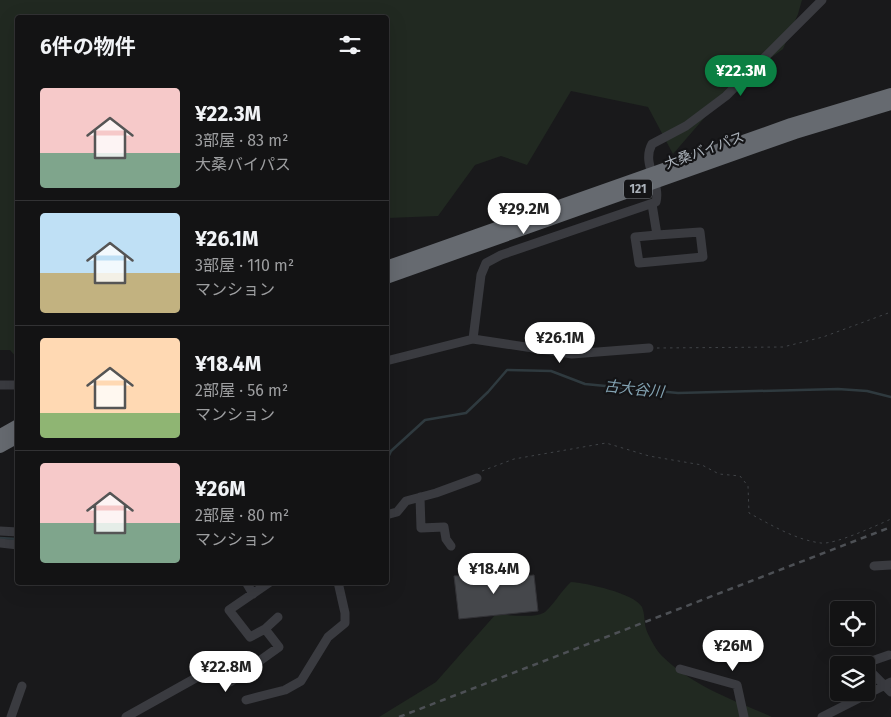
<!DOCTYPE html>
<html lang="ja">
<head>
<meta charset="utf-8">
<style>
  :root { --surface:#131314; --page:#1c1c1d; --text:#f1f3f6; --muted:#9d9ea0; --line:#323234; --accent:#0b8043 }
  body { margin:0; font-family:"Fira Sans","Noto Sans JP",sans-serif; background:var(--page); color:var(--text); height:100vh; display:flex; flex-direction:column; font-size:19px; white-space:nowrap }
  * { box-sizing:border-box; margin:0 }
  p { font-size:16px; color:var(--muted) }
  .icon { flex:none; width:28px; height:28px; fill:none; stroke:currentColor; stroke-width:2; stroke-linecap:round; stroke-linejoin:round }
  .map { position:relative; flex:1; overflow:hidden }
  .panel { position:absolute; left:15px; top:15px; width:374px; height:570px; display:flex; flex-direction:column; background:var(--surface); border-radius:5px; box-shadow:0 5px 20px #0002,0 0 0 1px var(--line) }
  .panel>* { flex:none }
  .controls { position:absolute; left:830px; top:601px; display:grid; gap:10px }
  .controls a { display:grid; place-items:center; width:45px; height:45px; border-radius:5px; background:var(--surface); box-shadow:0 5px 20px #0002,0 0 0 1px var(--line); font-size:25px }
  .price { position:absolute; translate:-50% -42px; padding:0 11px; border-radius:18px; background:#fff; color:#222; font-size:16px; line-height:32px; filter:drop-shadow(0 1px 2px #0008) }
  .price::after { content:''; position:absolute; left:50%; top:30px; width:15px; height:11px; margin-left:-8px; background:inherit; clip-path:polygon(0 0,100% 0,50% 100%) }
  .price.on { background:var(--accent); color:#fff }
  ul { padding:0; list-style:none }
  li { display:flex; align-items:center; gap:15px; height:125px; padding:0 25px }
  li+li { border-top:1px solid var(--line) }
  li span { display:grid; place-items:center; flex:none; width:140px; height:100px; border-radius:5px; color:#555 }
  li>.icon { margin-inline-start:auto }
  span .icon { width:60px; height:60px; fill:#fffc; stroke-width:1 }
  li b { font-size:21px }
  h2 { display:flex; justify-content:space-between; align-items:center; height:60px; padding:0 25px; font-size:21px }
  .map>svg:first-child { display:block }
  .green { fill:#212921 }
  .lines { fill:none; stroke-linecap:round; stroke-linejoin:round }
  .stream { stroke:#2f3a3f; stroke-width:2.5 }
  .building { fill:#45474b; stroke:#333337 }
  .path { stroke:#404347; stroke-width:1; stroke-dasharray:2.5 4; stroke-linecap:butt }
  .minor { stroke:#3a3b40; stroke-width:9 }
  .highway { stroke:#666a70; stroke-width:12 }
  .rail { stroke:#4d5055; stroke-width:2.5; stroke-dasharray:6 5; stroke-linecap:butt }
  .labels { text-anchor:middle; stroke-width:4.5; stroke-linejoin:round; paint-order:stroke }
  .shield { fill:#141416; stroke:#7e8389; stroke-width:1 }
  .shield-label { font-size:12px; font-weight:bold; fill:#abb2ba }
  .street-label { font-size:14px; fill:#abb2ba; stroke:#141416 }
  .water-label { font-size:15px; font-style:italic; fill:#84a4b4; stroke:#141416 }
</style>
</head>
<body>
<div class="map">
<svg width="891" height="717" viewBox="0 0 891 717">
  <rect width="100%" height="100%" fill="#19191b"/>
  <path class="green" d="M0 0H802L798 14 783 49 768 60 744 72 673 154 648 107 571 91 527 165 501 156 475 165 438 216 388 218 386 222V18H18L17 358 10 350H0Z
    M571 582C586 583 634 593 642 607 645 614 644 622 646 629 649 637 656 650 662 656 692 686 734 700 772 717H379L436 682 495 615C508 614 536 619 545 612 555 603 561 591 571 582Z"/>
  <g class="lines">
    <path class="stream" d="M386 462 391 451 425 420 466 413 488 392 507 370 551 371 585 384 678 393 838 389 867 391 891 397
      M0 538 18 539"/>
  </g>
  <path class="building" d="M479 565 480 580 534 575 538 611 459 619 454 576 469 575 468 567Z"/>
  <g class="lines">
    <path class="path" d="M657 348 783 347 823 337 891 312
      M482 471 514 459 606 443 649 456 702 465 719 474 740 476 748 486 749 513C771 525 796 540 821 543 834 545 878 525 891 519"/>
    <path class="minor" d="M652 204 657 235 635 237 639 263 703 257 700 232 657 235
      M473 339 481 275 486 263 501 255 656 202C661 182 641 164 652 144L686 126 726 96 822 0
      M386 361 473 339 572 354 649 348
      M0 385H18
      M420 497 421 528 444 527 446 539 451 546
      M386 515 397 512 406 501 436 493 477 478
      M0 531 18 532
      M0 543 18 545
      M874 566 891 565
      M246 582 253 594
      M270 582 229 610 250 637 265 629 278 617
      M865 665 863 664 889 655
      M866 667 891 692
      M680 669 737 685 744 717
      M246 700 285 690 301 681 328 637 345 623V613L338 582
      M11 717 22 686
      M126 717 219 665 230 682 279 647 265 629
      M822 717 891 682"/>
    <path class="highway" d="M386 267 791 124 891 94
      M386 278 795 133 891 104
      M0 435 18 425
      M0 447 18 437"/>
    <path class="rail" d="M399 717 891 527"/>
  </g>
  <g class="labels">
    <rect class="shield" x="624" y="179.5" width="28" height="19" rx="4"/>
    <g class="shield-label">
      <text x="638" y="193">121</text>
    </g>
    <g class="street-label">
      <text transform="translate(704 150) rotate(-20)" y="5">大桑バイパス</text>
    </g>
    <g class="water-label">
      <text transform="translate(634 389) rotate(6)" y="5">古大谷川</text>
    </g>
  </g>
</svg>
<div class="controls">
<a><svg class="icon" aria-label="locate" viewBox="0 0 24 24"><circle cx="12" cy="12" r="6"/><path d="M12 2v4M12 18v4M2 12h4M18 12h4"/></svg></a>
<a><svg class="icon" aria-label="layers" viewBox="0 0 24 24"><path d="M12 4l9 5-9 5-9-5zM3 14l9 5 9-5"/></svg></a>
</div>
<b class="price on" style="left:741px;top:97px">¥22.3M</b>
<b class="price" style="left:524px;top:235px">¥29.2M</b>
<b class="price" style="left:560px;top:364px">¥26.1M</b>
<b class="price" style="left:494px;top:595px">¥18.4M</b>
<b class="price" style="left:733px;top:672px">¥26M</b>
<b class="price" style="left:226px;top:693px">¥22.8M</b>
<section class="panel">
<h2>6件の物件<svg class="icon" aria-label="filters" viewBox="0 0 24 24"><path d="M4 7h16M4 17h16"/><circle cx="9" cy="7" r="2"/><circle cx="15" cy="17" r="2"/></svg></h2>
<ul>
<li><span style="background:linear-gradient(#f6c9c9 65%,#7fa58c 0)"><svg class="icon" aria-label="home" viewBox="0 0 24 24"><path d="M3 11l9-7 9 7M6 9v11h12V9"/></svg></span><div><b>¥22.3M</b><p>3部屋 · 83 m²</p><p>大桑バイパス</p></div></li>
<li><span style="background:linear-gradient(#bfe0f5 60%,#c2b280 0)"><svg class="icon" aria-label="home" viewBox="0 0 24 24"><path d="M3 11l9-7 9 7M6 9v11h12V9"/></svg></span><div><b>¥26.1M</b><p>3部屋 · 110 m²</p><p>マンション</p></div></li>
<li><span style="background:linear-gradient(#ffd9b3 75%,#8fb573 0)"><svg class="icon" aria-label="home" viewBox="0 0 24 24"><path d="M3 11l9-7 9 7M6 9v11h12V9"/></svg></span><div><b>¥18.4M</b><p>2部屋 · 56 m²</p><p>マンション</p></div></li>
<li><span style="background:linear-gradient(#f6c9c9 60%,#7fa58c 0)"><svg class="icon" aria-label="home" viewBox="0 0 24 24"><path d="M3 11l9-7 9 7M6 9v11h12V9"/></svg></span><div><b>¥26M</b><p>2部屋 · 80 m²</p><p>マンション</p></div></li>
</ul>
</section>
</div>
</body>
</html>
